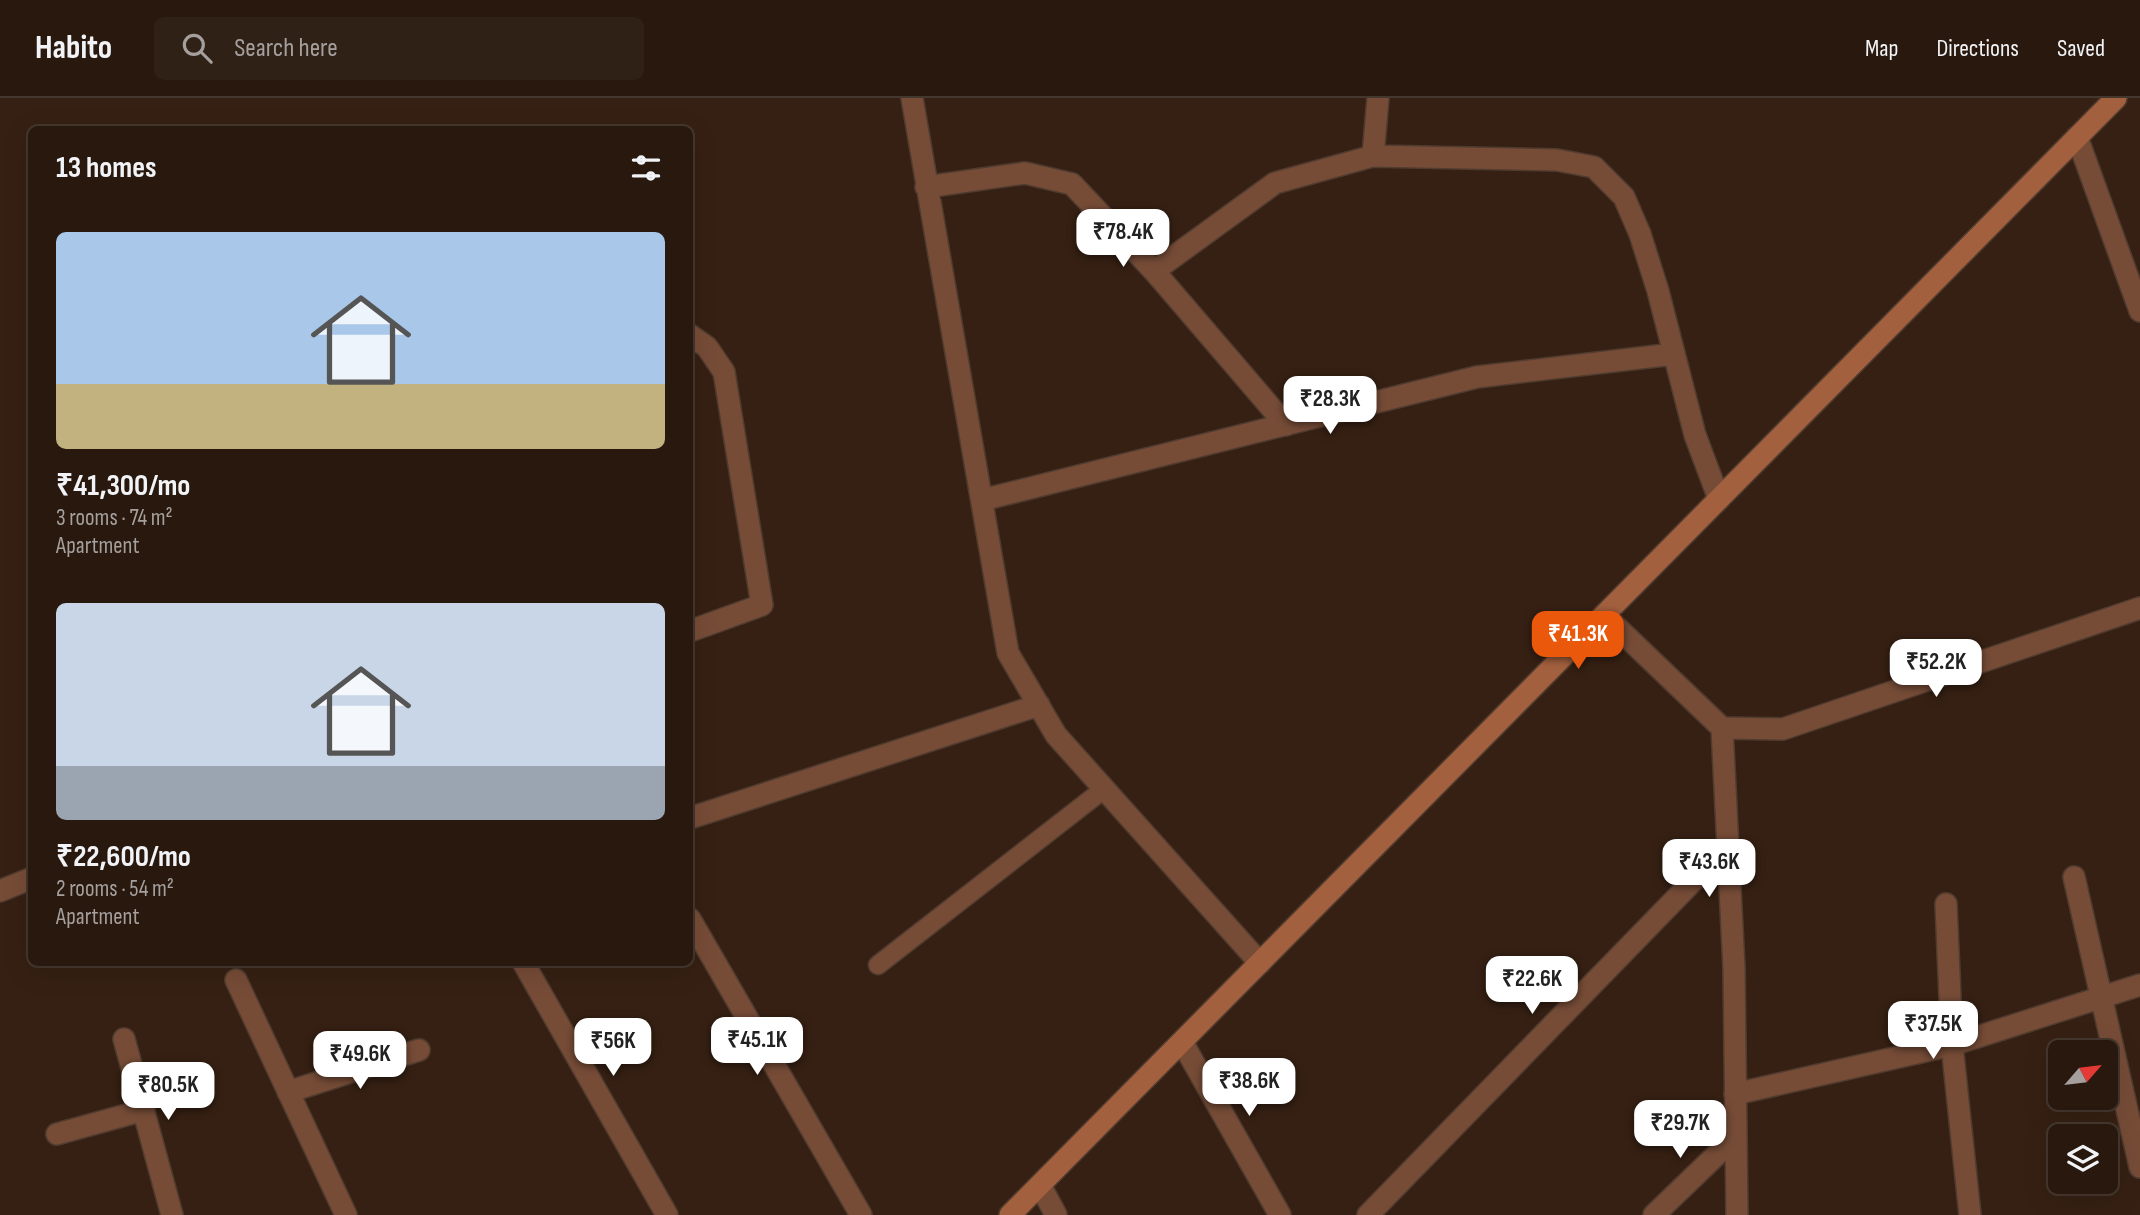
<!DOCTYPE html>
<html lang="en">
<head>
<meta charset="utf-8">
<style>
  :root { --surface:#28180e; --page:#302117; --text:#f1f3f6; --muted:#a5a09e; --line:#44372e; --accent:#ea580c }
  body { margin:0; font-family:"Sofia Sans Condensed",sans-serif; background:var(--page); color:var(--text); height:100vh; display:flex; flex-direction:column; font-size:26px; white-space:nowrap }
  * { box-sizing:border-box; margin:0 }
  p { font-size:23px; color:var(--muted) }
  .icon { flex:none; width:38px; height:38px; fill:none; stroke:currentColor; stroke-width:2; stroke-linecap:round; stroke-linejoin:round }
  .map { position:relative; flex:1; overflow:hidden }
  .panel { position:absolute; left:28px; top:28px; width:665px; height:840px; display:flex; flex-direction:column; background:var(--surface); border-radius:10px; box-shadow:0 7px 28px #0002,0 0 0 2px var(--line) }
  .panel>* { flex:none }
  .needle { width:46px; rotate:62deg }
  .buttons { position:absolute; left:2048px; top:942px; display:grid; gap:14px }
  .buttons a { display:grid; place-items:center; width:70px; height:70px; border-radius:10px; background:var(--surface); box-shadow:0 7px 28px #0002,0 0 0 2px var(--line); font-size:35px }
  .price { position:absolute; translate:-50% -60px; padding:0 16px; border-radius:14px; background:#fff; color:#222; font-size:23px; line-height:46px; filter:drop-shadow(0 2px 4px #0008) }
  .price::after { content:''; position:absolute; left:50%; top:42px; width:21px; height:16px; margin-left:-10px; background:inherit; clip-path:polygon(0 0,100% 0,50% 100%) }
  .price.active { background:var(--accent); color:#fff }
  ul { padding:0; list-style:none }
  li { display:grid; align-content:center; gap:14px; height:371px; padding:0 28px }
  li span { display:grid; place-items:center; height:217px; border-radius:10px; color:#555 }
  li>.icon { margin-inline-start:auto }
  span .icon { width:126px; height:126px; fill:#fffc; stroke-width:1 }
  li b { font-size:30px }
  h2 { display:flex; justify-content:space-between; align-items:center; height:84px; padding:0 28px; font-size:30px }
  header { display:flex; align-items:center; gap:42px; box-sizing:border-box; height:98px; padding:0 35px; background:var(--surface); border-bottom:2px solid var(--line) }
  header strong { font-size:33px }
  nav { display:flex; gap:38px; margin-inline-start:auto; font-size:24px }
  .search { width:490px; height:63px; background:var(--page); display:flex; align-items:center; gap:18px; box-sizing:border-box; padding:0 24px; border-radius:10px; color:var(--muted); font-size:26px }
  .map>svg:first-child { display:block }
  .lines { fill:none; stroke-linecap:round; stroke-linejoin:round }
  .lane-casing { stroke:#503b2f; stroke-width:21 }
  .street-casing { stroke:#503b2f; stroke-width:24 }
  .secondary-casing { stroke:#503b2f; stroke-width:24 }
  .lane { stroke:#764c37; stroke-width:18 }
  .street { stroke:#764c37; stroke-width:21 }
  .secondary { stroke:#a3603e; stroke-width:21 }
</style>
</head>
<body>
<header>
<strong>Habito</strong>
<div class="search"><svg class="icon" aria-label="search" viewBox="0 0 24 24"><circle cx="10" cy="10" r="6"/><path d="M15 15l6 6"/></svg>Search here</div>
<nav><a>Map</a><a>Directions</a><a>Saved</a></nav>
</header>
<div class="map">
<svg width="2140" height="1117" viewBox="0 0 2140 1117">
  <rect width="100%" height="100%" fill="#362013"/>
  <g class="lines">
    <defs>
      <path id="lane" d="M878 867 1104 691"/>
      <path id="street" d="M912 0 1008 555 1056 637 1260 865
        M2077 39 2140 213
        M1373 58 1378 0
        M926 89 1025 75 1072 86 1154 173 1286 327
        M1154 173 1275 85 1373 58 1557 62 1594 69 1624 99 1640 136 1658 193 1695 337 1719 401
        M690 237 707 249 724 274 762 507 690 533
        M982 402 1477 279 1674 256
        M1604 517 1722 630 1734 870 1737 1117
        M1722 630 1783 631 2140 510
        M690 720 1039 607
        M2074 779 2140 1069
        M0 793 32 780
        M1946 806 1952 947 1970 1117
        M690 821 861 1117
        M523 864 667 1117
        M236 882 346 1117
        M124 941 172 1117
        M1182 944 1280 1117
        M288 994 419 952
        M1735 996 1952 947 2140 887
        M57 1036 144 1012
        M1040 1087 1056 1117
        M1368 1117 1727 748
        M1654 1117 1736 1038"/>
      <path id="secondary" d="M1010 1117 2116 0"/>
    </defs>
    <use href="#lane" class="lane-casing"/>
    <use href="#street" class="street-casing"/>
    <use href="#secondary" class="secondary-casing"/>
    <use href="#lane" class="lane"/>
    <use href="#street" class="street"/>
    <use href="#secondary" class="secondary"/>
  </g>
</svg>
<div class="buttons">
<a><svg class="needle" viewBox="-14 -14 28 28"><path d="M0-13l5 13h-10z" fill="#e53935"/><path d="M0 13l5-13h-10z" fill="#a5a09e"/></svg></a>
<a><svg class="icon" aria-label="layers" viewBox="0 0 24 24"><path d="M12 4l9 5-9 5-9-5zM3 14l9 5 9-5"/></svg></a>
</div>
<b class="price" style="left:1123px;top:171px">₹78.4K</b>
<b class="price" style="left:1330px;top:338px">₹28.3K</b>
<b class="price active" style="left:1578px;top:573px">₹41.3K</b>
<b class="price" style="left:1936px;top:601px">₹52.2K</b>
<b class="price" style="left:1709px;top:801px">₹43.6K</b>
<b class="price" style="left:1532px;top:918px">₹22.6K</b>
<b class="price" style="left:1933px;top:963px">₹37.5K</b>
<b class="price" style="left:757px;top:979px">₹45.1K</b>
<b class="price" style="left:613px;top:980px">₹56K</b>
<b class="price" style="left:360px;top:993px">₹49.6K</b>
<b class="price" style="left:1249px;top:1020px">₹38.6K</b>
<b class="price" style="left:168px;top:1024px">₹80.5K</b>
<b class="price" style="left:1680px;top:1062px">₹29.7K</b>
<section class="panel">
<h2>13 homes<svg class="icon" aria-label="filters" viewBox="0 0 24 24"><path d="M4 7h16M4 17h16"/><circle cx="9" cy="7" r="2"/><circle cx="15" cy="17" r="2"/></svg></h2>
<ul>
<li><span style="background:linear-gradient(#a9c7e8 70%,#c2b280 0)"><svg class="icon" aria-label="home" viewBox="0 0 24 24"><path d="M3 11l9-7 9 7M6 9v11h12V9"/></svg></span><div><b>₹41,300/mo</b><p>3 rooms · 74 m²</p><p>Apartment</p></div></li>
<li><span style="background:linear-gradient(#c9d6e8 75%,#9aa5b1 0)"><svg class="icon" aria-label="home" viewBox="0 0 24 24"><path d="M3 11l9-7 9 7M6 9v11h12V9"/></svg></span><div><b>₹22,600/mo</b><p>2 rooms · 54 m²</p><p>Apartment</p></div></li>
</ul>
</section>
</div>
</body>
</html>
